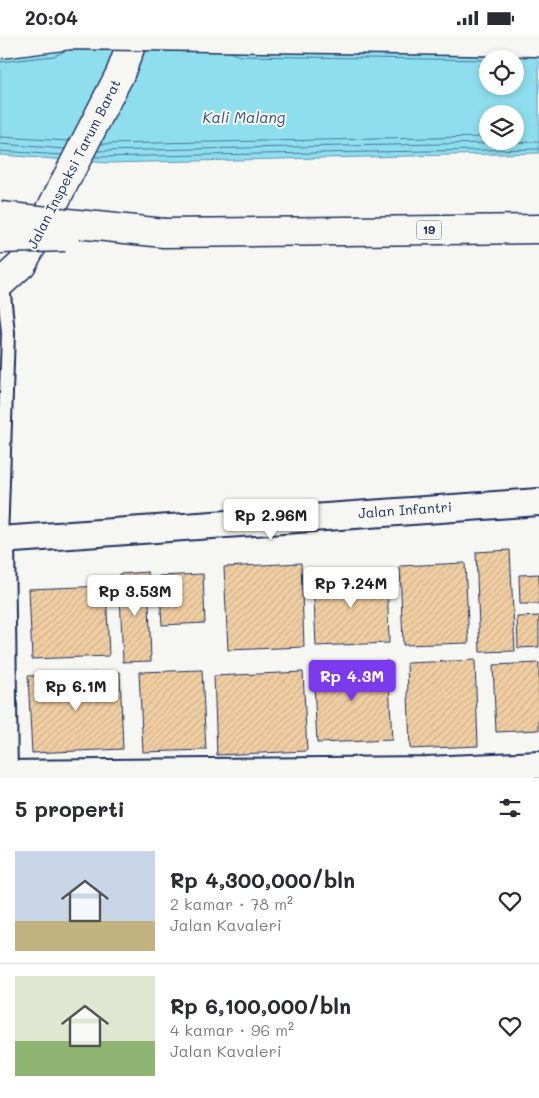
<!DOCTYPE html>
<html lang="id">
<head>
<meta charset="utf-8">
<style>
  :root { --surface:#fff; --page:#f2f2f3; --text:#2b2b33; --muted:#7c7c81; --line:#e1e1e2; --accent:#7c3aed }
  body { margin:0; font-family:Mali,sans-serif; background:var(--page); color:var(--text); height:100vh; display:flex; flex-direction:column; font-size:19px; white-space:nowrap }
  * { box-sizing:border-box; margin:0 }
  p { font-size:16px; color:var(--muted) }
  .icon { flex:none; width:28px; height:28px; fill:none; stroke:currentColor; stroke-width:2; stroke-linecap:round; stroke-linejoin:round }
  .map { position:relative; height:743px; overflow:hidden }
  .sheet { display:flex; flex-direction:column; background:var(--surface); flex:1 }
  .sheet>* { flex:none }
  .buttons { position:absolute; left:479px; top:15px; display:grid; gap:10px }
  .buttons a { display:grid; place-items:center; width:45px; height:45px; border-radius:50%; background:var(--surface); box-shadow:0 2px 8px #0003; font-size:25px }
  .price { position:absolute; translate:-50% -42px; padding:0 11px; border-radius:5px; background:#fff; color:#222; font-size:16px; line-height:32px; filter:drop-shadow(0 1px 2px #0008) }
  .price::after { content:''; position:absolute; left:50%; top:30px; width:15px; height:11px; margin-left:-8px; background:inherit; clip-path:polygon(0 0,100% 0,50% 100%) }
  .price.selected { background:var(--accent); color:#fff }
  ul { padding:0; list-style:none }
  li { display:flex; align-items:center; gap:15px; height:125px; padding:0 15px }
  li+li { border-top:1px solid var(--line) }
  li span { display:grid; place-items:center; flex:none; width:140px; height:100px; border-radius:0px; color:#555 }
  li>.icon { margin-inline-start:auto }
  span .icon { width:60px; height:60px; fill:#fffc; stroke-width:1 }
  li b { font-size:21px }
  h2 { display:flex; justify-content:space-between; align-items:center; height:60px; padding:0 15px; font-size:21px }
  .status { display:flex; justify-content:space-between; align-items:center; height:35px; padding:0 25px; background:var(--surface); direction:ltr }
  .status svg { height:14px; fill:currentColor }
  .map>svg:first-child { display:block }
  .water { fill:#8fdeed; stroke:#6198b4; fill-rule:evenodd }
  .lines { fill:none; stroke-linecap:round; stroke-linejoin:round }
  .shore { stroke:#497597; stroke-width:1 }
  .building { fill:url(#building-hatch); stroke:#1b2f5e }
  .service-casing { stroke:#1b2f5e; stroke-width:16 }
  .minor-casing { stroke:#1b2f5e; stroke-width:30 }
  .primary-casing { stroke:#1b2f5e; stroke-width:31 }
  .motorway-casing { stroke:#1b2f5e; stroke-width:31 }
  .service { stroke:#f6f6f2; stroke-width:12 }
  .minor { stroke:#f6f6f2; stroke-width:26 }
  .primary { stroke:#f6f6f2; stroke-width:28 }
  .motorway { stroke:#f6f6f2; stroke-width:28 }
  .motorway-bridge-casing { stroke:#1b2f5e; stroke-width:31; stroke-linecap:butt }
  .motorway-bridge { stroke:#f6f6f2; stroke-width:28 }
  .labels { text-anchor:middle; stroke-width:4; stroke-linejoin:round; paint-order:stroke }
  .shield { fill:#f6f6f2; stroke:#5d6b8a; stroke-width:1 }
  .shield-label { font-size:12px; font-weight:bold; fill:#1b2f5e }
  .street-label { font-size:14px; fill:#1b2f5e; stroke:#f6f6f2 }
  .water-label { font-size:15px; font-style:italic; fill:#32527b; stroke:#f6f6f2 }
</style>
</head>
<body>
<div class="status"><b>20:04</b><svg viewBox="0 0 49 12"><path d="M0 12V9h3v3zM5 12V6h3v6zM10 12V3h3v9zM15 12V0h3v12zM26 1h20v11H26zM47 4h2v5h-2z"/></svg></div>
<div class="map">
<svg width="539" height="743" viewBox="0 0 539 743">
  <defs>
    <pattern id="building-hatch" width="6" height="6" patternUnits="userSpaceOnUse" patternTransform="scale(1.25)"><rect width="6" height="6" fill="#f1cea2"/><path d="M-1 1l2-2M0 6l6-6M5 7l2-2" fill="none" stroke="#ceb18e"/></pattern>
  </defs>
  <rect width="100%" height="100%" fill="#f6f6f2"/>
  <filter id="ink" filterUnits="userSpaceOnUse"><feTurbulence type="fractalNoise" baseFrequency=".02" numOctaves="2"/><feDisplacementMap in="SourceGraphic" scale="10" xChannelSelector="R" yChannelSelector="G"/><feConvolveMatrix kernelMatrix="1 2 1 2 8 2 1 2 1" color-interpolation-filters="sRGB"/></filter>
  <g filter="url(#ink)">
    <path class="water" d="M539 7V118L107 128 0 120V9ZM488 24H515V51H488ZM488 79H515V106H488Z"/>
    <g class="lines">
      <path class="shore" d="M229 17 240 21 488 25
        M0 27 54 21 65 16
        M0 102 69 106
        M0 109 65 114
        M101 109 488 102
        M0 116 62 120
        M98 116 539 107
        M94 122 539 114"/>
    </g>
    <path class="building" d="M510 515 515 616 480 617 476 517Z
      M301 528 304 612 228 615 224 532Z
      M465 528 469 608 403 610 400 531Z
      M148 537 151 626 123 627 119 539Z
      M387 538 389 608 316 611 313 541Z
      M203 539 205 588 162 590 159 541Z
      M539 539V569H520L519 540Z
      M106 551 109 621 32 624 29 554Z
      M539 581V612L518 613 517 582Z
      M475 625 478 711 410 714 407 628Z
      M388 626 392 705 317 708 313 629Z
      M539 628V695L496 697 493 630Z
      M202 635 206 715 143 717 139 637Z
      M120 637 123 714 32 718 28 641Z
      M303 637 307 716 217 720 214 641Z"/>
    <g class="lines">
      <defs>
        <path id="service" d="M1 505 8 298 3 249"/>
        <path id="minor" d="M0 505 539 467
          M1 505 4 743
          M4 739 427 735 539 730"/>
        <path id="primary" d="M0 249 22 229 32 211 120 39 135 0"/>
        <path id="motorway" d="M164 198 539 194"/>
      </defs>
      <use href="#service" class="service-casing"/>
      <use href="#minor" class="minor-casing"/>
      <use href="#primary" class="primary-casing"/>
      <use href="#motorway" class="motorway-casing"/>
      <use href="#service" class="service"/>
      <use href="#minor" class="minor"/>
      <use href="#primary" class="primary"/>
      <use href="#motorway" class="motorway"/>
      <defs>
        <path id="motorway-bridge" d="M0 9 70 0 539 7
          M0 181 164 198
          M0 204 65 202"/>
      </defs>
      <use href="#motorway-bridge" class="motorway-bridge-casing"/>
      <use href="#motorway-bridge" class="motorway-bridge"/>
    </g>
  </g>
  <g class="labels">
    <rect class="shield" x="416.5" y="185.5" width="25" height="19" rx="4"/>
    <g class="shield-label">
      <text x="429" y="199">19</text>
    </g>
    <g class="street-label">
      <text transform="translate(74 129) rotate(-63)" y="5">Jalan Inspeksi Tarum Barat</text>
      <text transform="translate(405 475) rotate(-4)" y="5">Jalan Infantri</text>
    </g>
    <g class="water-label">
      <text x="244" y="88">Kali Malang</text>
    </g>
  </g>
</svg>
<div class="buttons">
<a><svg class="icon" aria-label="locate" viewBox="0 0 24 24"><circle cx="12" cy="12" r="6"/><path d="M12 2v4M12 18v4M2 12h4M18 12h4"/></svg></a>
<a><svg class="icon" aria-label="layers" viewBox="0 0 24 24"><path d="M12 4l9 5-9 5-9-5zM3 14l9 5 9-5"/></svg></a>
</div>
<b class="price" style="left:271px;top:506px">Rp 2.96M</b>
<b class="price" style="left:351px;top:574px">Rp 7.24M</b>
<b class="price" style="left:135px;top:582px">Rp 3.53M</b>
<b class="price selected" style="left:352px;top:667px">Rp 4.3M</b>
<b class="price" style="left:76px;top:677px">Rp 6.1M</b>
</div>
<section class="sheet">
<h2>5 properti<svg class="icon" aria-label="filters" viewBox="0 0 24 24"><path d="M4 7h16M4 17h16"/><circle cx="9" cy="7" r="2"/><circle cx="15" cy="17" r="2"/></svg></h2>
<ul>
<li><span style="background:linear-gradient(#c9d6e8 70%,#c2b280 0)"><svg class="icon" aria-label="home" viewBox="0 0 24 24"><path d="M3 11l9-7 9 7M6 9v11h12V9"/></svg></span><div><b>Rp 4,300,000/bln</b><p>2 kamar · 78 m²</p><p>Jalan Kavaleri</p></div><svg class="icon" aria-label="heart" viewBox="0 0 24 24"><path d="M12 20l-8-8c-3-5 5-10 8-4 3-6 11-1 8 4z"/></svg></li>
<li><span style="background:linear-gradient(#dfe7d0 65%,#8fb573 0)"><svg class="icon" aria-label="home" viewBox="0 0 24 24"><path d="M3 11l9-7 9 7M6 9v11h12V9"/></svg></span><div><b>Rp 6,100,000/bln</b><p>4 kamar · 96 m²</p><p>Jalan Kavaleri</p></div><svg class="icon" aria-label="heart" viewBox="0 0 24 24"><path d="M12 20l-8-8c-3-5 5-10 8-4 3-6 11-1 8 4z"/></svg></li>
</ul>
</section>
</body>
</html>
